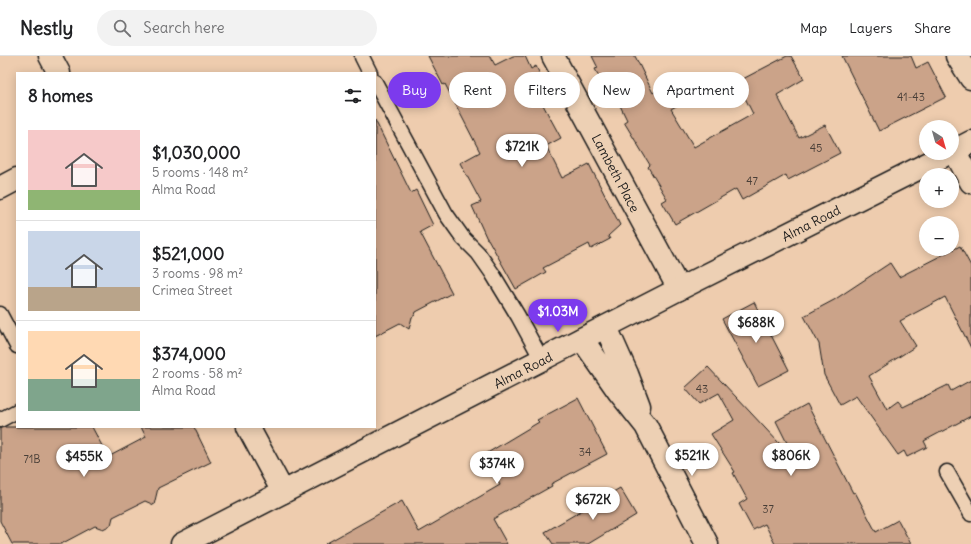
<!DOCTYPE html>
<html lang="en">
<head>
<meta charset="utf-8">
<style>
  :root { --surface:#fff; --page:#f2f2f2; --text:#202124; --muted:#757577; --line:#e0e0e0; --accent:#7c3aed }
  body { margin:0; font-family:Delius,sans-serif; background:var(--page); color:var(--text); height:100vh; display:flex; flex-direction:column; font-size:15px; white-space:nowrap }
  * { box-sizing:border-box; margin:0 }
  p { font-size:13px; color:var(--muted) }
  .icon { flex:none; width:22px; height:22px; fill:none; stroke:currentColor; stroke-width:2; stroke-linecap:round; stroke-linejoin:round }
  .map { position:relative; flex:1; overflow:hidden }
  .drawer { position:absolute; left:16px; top:16px; width:360px; height:356px; display:flex; flex-direction:column; background:var(--surface); border-radius:0px; box-shadow:0 2px 10px #0003 }
  .drawer>* { flex:none }
  .hud { position:absolute; left:388px; top:16px; width:380px; height:36px; display:flex; gap:8px }
  .needle { width:26px; rotate:143deg }
  .buttons { position:absolute; left:919px; top:64px; display:grid; gap:8px }
  .buttons a { display:grid; place-items:center; width:40px; height:40px; border-radius:50%; background:var(--surface); box-shadow:0 2px 10px #0003; font-size:20px }
  .price { position:absolute; translate:-50% -34px; padding:0 9px; border-radius:14px; background:#fff; color:#222; font-size:13px; line-height:26px; filter:drop-shadow(0 1px 2px #0008) }
  .price::after { content:''; position:absolute; left:50%; top:24px; width:12px; height:9px; margin-left:-6px; background:inherit; clip-path:polygon(0 0,100% 0,50% 100%) }
  .price.on { background:var(--accent); color:#fff }
  ul { padding:0; list-style:none }
  li { display:flex; align-items:center; gap:12px; height:100px; padding:0 12px }
  li+li { border-top:1px solid var(--line) }
  li span { display:grid; place-items:center; flex:none; width:112px; height:80px; border-radius:0px; color:#555 }
  li>.icon { margin-inline-start:auto }
  span .icon { width:48px; height:48px; fill:#fffc; stroke-width:1 }
  li b { font-size:17px }
  h2 { display:flex; justify-content:space-between; align-items:center; height:48px; padding:0 12px; font-size:17px }
  .chip { padding:0 14px; border-radius:18px; background:var(--surface); box-shadow:0 2px 10px #0003; font-size:14px; line-height:36px }
  .chip.on { background:var(--accent); color:#fff }
  header { display:flex; align-items:center; gap:24px; box-sizing:border-box; height:56px; padding:0 20px; background:var(--surface); border-bottom:1px solid var(--line) }
  header strong { font-size:19px }
  nav { display:flex; gap:22px; margin-inline-start:auto; font-size:14px }
  .search { width:280px; height:36px; background:var(--page); display:flex; align-items:center; gap:10px; box-sizing:border-box; padding:0 14px; border-radius:22px; color:var(--muted); font-size:15px }
  .map>svg:first-child { display:block }
  .building { fill:#cba389; stroke:#1c1c1c }
  .lines { fill:none; stroke-linecap:round; stroke-linejoin:round }
  .service-casing { stroke:#1c1c1c; stroke-width:17 }
  .minor-casing { stroke:#1c1c1c; stroke-width:25 }
  .tertiary-casing { stroke:#1c1c1c; stroke-width:25 }
  .service { stroke:#edd0b4; stroke-width:14 }
  .minor { stroke:#edd0b4; stroke-width:22 }
  .tertiary { stroke:#edd0b4; stroke-width:22 }
  .labels { text-anchor:middle; stroke-width:3; stroke-linejoin:round; paint-order:stroke }
  .number-label { font-size:11px; fill:#483e37 }
  .street-label { font-size:13px; fill:#1c1c1c; stroke:#edd0b4 }
</style>
</head>
<body>
<header>
<strong>Nestly</strong>
<div class="search"><svg class="icon" aria-label="search" viewBox="0 0 24 24"><circle cx="10" cy="10" r="6"/><path d="M15 15l6 6"/></svg>Search here</div>
<nav><a>Map</a><a>Layers</a><a>Share</a></nav>
</header>
<div class="map">
<svg width="971" height="488" viewBox="0 0 971 488">
  <rect width="100%" height="100%" fill="#eeccae"/>
  <filter id="ink" filterUnits="userSpaceOnUse"><feTurbulence type="fractalNoise" baseFrequency=".025" numOctaves="2"/><feDisplacementMap in="SourceGraphic" scale="8" xChannelSelector="R" yChannelSelector="G"/><feConvolveMatrix kernelMatrix="1 2 1 2 8 2 1 2 1" color-interpolation-filters="sRGB"/></filter>
  <g filter="url(#ink)">
    <path class="building" d="M428 0H490L495 9 513 0H525L531 13 536 10 546 31 536 36 561 82 546 90 562 122 589 108 620 169 608 180 610 183 591 193 589 188 543 212 546 216 516 233 488 183H487L472 150 481 146 460 107 480 96 445 28 443 29Z
      M592 0H635L653 37 666 29 678 49 671 53 694 91 753 58 737 26 787 0H791L804 23 777 39 799 82 825 69 840 97 788 124 786 119 742 144 736 133 675 168 662 146 667 143 648 111 650 109 624 66 627 64 610 29 605 32 595 13 598 12Z
      M842 0H911L916 12 928 6 946 41 879 75Z
      M375 64 411 137 416 134 433 169 420 176 452 237 416 256 415 259 412 261 409 273 400 267 375 280Z
      M960 190 971 210V292L945 241 900 265 916 290 869 320 887 353 898 345 903 351 948 329 951 335 971 324V360L924 385 927 391 907 401 904 395 898 399 856 340 840 349 824 319 819 288 804 260 834 244 890 207 899 221Z
      M754 246 789 314 758 330 722 263Z
      M708 311 793 402 794 401 776 365 807 348 853 437 855 436 876 476 898 464 911 488H775L765 468 753 474 739 448 747 443 733 417 735 416 711 378 734 364 719 337 699 348 685 332Z
      M578 342 607 398 551 428 552 430 493 463 507 488H325L402 445 419 476 500 429 484 399 539 366 537 364Z
      M5 371H92L108 401 146 381 141 371H194L211 406 158 432 154 449 145 445 113 461 111 469 103 473 95 470 61 488H12L0 465V372Z
      M620 432 636 459 588 488H553L545 476Z"/>
    <g class="lines">
      <defs>
        <path id="service" d="M362 1 370 17
          M375 26 446 158 463 182 478 197 492 217 518 260 542 304
          M0 258 17 290
          M0 364 17 355
          M947 416 971 458"/>
        <path id="minor" d="M50 0 59 17
          M553 0 679 233
          M957 0 971 22
          M954 94 971 126
          M0 132 17 123
          M606 271 627 318 639 350
          M582 283 619 336 646 370 707 488
          M248 371 283 436"/>
        <path id="tertiary" d="M952 96 971 86
          M182 488 679 233 949 97"/>
      </defs>
      <use href="#service" class="service-casing"/>
      <use href="#minor" class="minor-casing"/>
      <use href="#tertiary" class="tertiary-casing"/>
      <use href="#service" class="service"/>
      <use href="#minor" class="minor"/>
      <use href="#tertiary" class="tertiary"/>
    </g>
  </g>
  <g class="labels">
    <g class="number-label">
      <text x="911" y="45">41-43</text>
      <text x="816" y="96">45</text>
      <text x="752" y="129">47</text>
      <text x="702" y="337">43</text>
      <text x="585" y="400">34</text>
      <text x="32" y="407">71B</text>
      <text x="768" y="457">37</text>
    </g>
    <g class="street-label">
      <text transform="translate(616 117) rotate(62)" y="5">Lambeth Place</text>
      <text transform="translate(811 167) rotate(-27)" y="5">Alma Road</text>
      <text transform="translate(523 314) rotate(-27)" y="5">Alma Road</text>
    </g>
  </g>
</svg>
<div class="buttons">
<a><svg class="needle" viewBox="-14 -14 28 28"><path d="M0-13l5 13h-10z" fill="#e53935"/><path d="M0 13l5-13h-10z" fill="#757577"/></svg></a>
<a>+</a>
<a>−</a>
</div>
<b class="price" style="left:522px;top:112px">$721K</b>
<b class="price on" style="left:558px;top:277px">$1.03M</b>
<b class="price" style="left:756px;top:288px">$688K</b>
<b class="price" style="left:692px;top:421px">$521K</b>
<b class="price" style="left:791px;top:421px">$806K</b>
<b class="price" style="left:84px;top:422px">$455K</b>
<b class="price" style="left:497px;top:429px">$374K</b>
<b class="price" style="left:593px;top:465px">$672K</b>
<div class="hud">
<a class="chip on">Buy</a>
<a class="chip">Rent</a>
<a class="chip">Filters</a>
<a class="chip">New</a>
<a class="chip">Apartment</a>
</div>
<section class="drawer">
<h2>8 homes<svg class="icon" aria-label="filters" viewBox="0 0 24 24"><path d="M4 7h16M4 17h16"/><circle cx="9" cy="7" r="2"/><circle cx="15" cy="17" r="2"/></svg></h2>
<ul>
<li><span style="background:linear-gradient(#f6c9c9 75%,#8fb573 0)"><svg class="icon" aria-label="home" viewBox="0 0 24 24"><path d="M3 11l9-7 9 7M6 9v11h12V9"/></svg></span><div><b>$1,030,000</b><p>5 rooms · 148 m²</p><p>Alma Road</p></div></li>
<li><span style="background:linear-gradient(#c9d6e8 70%,#b9a48a 0)"><svg class="icon" aria-label="home" viewBox="0 0 24 24"><path d="M3 11l9-7 9 7M6 9v11h12V9"/></svg></span><div><b>$521,000</b><p>3 rooms · 98 m²</p><p>Crimea Street</p></div></li>
<li><span style="background:linear-gradient(#ffd9b3 60%,#7fa58c 0)"><svg class="icon" aria-label="home" viewBox="0 0 24 24"><path d="M3 11l9-7 9 7M6 9v11h12V9"/></svg></span><div><b>$374,000</b><p>2 rooms · 58 m²</p><p>Alma Road</p></div></li>
</ul>
</section>
</div>
</body>
</html>
